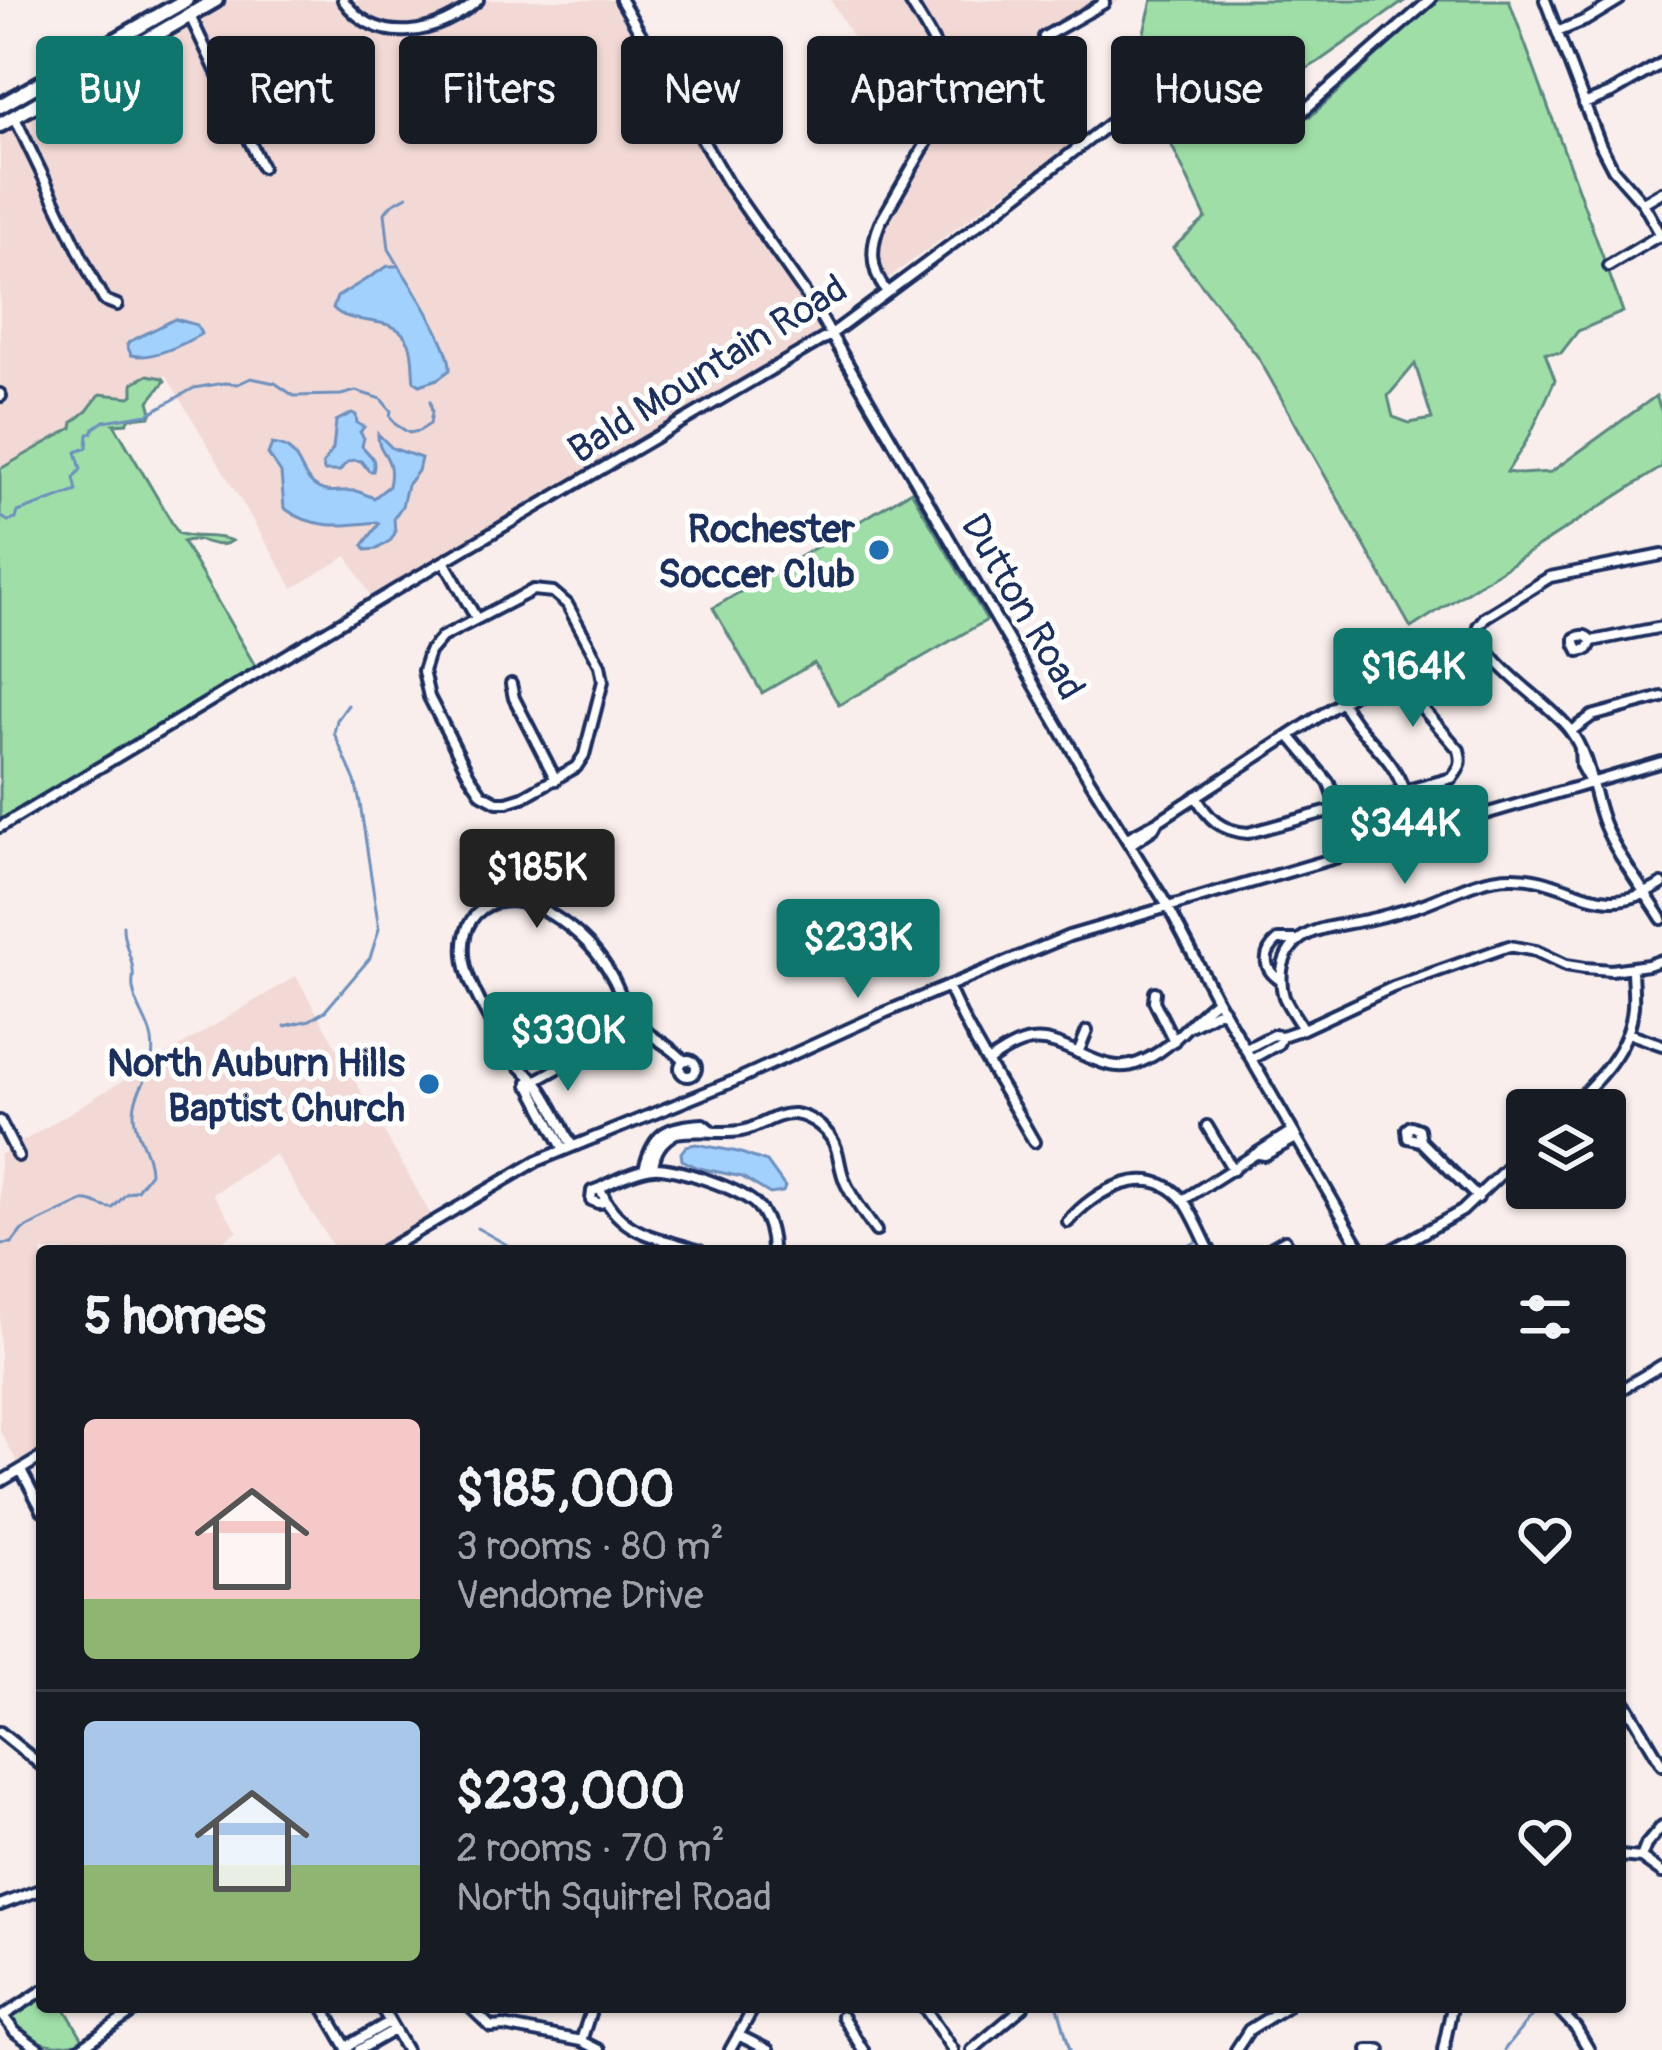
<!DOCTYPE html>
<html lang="en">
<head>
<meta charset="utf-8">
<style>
  :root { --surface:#171b24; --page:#20242c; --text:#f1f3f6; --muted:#9ea1a6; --line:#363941; --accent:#0f766e }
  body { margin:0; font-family:Pangolin,sans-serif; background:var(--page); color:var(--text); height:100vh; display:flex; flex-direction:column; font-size:45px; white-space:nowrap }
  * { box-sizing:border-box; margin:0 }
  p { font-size:39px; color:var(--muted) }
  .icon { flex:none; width:66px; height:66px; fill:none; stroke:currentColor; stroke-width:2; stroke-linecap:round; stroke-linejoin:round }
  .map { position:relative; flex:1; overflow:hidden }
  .side { position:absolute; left:36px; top:1245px; width:1590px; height:768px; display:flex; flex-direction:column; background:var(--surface); border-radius:12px; box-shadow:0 3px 9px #0004 }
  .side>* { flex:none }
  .top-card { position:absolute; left:36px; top:36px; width:1590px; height:108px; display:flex; gap:24px }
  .buttons { position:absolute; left:1506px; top:1089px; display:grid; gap:24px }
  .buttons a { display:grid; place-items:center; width:120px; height:120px; border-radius:12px; background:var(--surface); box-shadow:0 3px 9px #0004; font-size:60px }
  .price { position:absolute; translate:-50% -102px; padding:0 27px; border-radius:12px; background:var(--accent); color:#fff; font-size:39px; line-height:78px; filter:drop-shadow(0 3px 6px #0008) }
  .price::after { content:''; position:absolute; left:50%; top:72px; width:36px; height:27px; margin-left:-18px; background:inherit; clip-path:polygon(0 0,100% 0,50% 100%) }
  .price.selected { background:#222; color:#fff }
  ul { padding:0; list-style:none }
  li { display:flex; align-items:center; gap:36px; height:300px; padding:0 48px }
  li+li { border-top:3px solid var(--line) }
  li span { display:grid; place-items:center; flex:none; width:336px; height:240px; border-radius:12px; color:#555 }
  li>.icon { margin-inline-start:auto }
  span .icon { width:144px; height:144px; fill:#fffc; stroke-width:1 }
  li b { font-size:51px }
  h2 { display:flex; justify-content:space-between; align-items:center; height:144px; padding:0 48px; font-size:51px }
  .pill { padding:0 42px; border-radius:12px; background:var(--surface); box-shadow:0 3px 9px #0004; font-size:42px; line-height:108px }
  .pill.selected { background:var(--accent); color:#fff }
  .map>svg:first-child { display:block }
  .built { fill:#f2d9d5 }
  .green { fill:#9fdfa7; stroke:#5d8782; stroke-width:3; fill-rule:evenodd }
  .water { fill:#a3d1fe; stroke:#6d90be; stroke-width:3 }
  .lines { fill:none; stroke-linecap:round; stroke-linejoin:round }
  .stream { stroke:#6d90be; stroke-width:3 }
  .minor-casing { stroke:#1b2f5e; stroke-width:16 }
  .major-casing { stroke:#1b2f5e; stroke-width:21 }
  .minor { stroke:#fff; stroke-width:8 }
  .major { stroke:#fff; stroke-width:12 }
  .poi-dot { fill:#1f6fb2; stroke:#fff; stroke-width:4.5 }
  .labels { text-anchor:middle; stroke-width:10; stroke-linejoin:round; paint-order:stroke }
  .street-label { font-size:39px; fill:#1b2f5e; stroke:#fff }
  .poi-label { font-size:39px; font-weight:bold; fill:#1b2f5e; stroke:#fff; text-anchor:end }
</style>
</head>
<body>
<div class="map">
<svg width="1662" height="2050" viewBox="0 0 1662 2050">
  <rect width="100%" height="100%" fill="#f9eeec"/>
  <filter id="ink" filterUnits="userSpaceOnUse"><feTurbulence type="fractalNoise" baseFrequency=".00833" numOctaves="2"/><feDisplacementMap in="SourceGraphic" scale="24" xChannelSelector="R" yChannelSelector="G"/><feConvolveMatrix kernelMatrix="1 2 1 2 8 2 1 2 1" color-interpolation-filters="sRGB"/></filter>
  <g filter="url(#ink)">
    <path class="built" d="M229 0H338L360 24 377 34 403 37 447 27 472 14 486 0H614L730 200 794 282 819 325 821 334 779 363 373 600 347 556 293 588 166 375 0 469V133Z
      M348 0H473L446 18 411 28 388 27 365 18Z
      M831 0H1121L1026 52 1074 142 887 279 877 260 885 224 922 159Z
      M296 976 432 1217 375 1251H336L275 1154 213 1194 238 1231 206 1251H42V1451L19 1465 0 1431V1155Z"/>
    <path class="green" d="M1152 0H1406L1318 62 1242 106 1164 82 1144 32Z
      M1438 0H1509L1623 312 1578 331 1561 353H1545L1555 380 1529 437 1507 472 1520 474 1551 472 1656 396 1662 413V467L1411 628 1258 357 1173 248 1206 218 1156 112C1192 111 1221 127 1254 128 1274 129 1294 122 1312 115ZM1415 364 1432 419 1409 423 1393 417 1388 396Z
      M148 375 163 378 165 381 149 401 152 412 150 416 130 418 127 423 114 424 178 533C195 540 214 533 232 541 214 552 202 534 183 542L257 669 0 824V469L72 428 73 422 87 411 100 394 130 397 133 395V383Z
      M911 491 987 620 839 705 814 663 762 693 713 608Z
      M42 1996V2007H64L84 2041C54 2050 32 2045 10 2021V2016Z"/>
    <path class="water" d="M388 266H399C413 288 452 347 450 370L438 379 420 385 414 381C412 368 414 355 409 343 394 311 352 329 333 308L337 297Z
      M175 319 197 325 201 334C182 345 151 360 131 355L127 345 129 342Z
      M352 413 356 415 357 423 364 427 360 432 364 438 362 446C369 455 377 458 373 471H369L361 461C350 459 346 461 340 471H324L323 464 333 449 336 421Z
      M378 434 392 448 421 458 418 471 407 485 402 506 394 518 395 533 391 540 377 549 366 550 363 545 379 524 377 522C343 526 313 530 284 508L281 473 268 454 272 444C304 447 296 476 318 488 331 495 343 489 356 491 363 493 368 496 374 498L389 486C396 454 377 455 378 434Z
      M696 1144 738 1152 767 1162 785 1187 783 1192 770 1194 742 1177 699 1168 682 1160 681 1153 686 1146Z"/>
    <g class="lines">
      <path class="stream" d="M399 266 389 249 385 213 391 205 407 196
        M0 516 8 521 16 519 18 512 77 491 74 478 81 469 76 452 87 448 88 434 92 433 94 428 104 421 148 414 194 388 224 383 238 384 251 378 275 383 294 396 341 395 356 391 381 399 391 411 390 416 395 424 409 433 419 431 430 424 432 412 430 401
        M285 1026 310 1020 325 1011 370 958 379 929 360 803 355 781 334 733 337 720 348 705
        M477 1228 518 1251
        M0 1244 12 1243 22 1230 83 1201C94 1199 101 1209 113 1208L126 1194 137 1190 150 1173C150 1150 133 1134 134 1111 136 1083 157 1077 152 1040 149 1021 135 1007 133 988 132 982 134 976 133 970 131 954 122 941 123 925
        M1178 1251 1200 1240
        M1058 2007 1070 2050
        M1504 2050 1538 2008"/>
      <defs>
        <path id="minor" d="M343 0C378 48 438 35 478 0
          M621 0 727 182 816 309 1089 779 1167 905 1217 1000 1362 1251
          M1545 0 1600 144 1613 169 1643 203 1662 237
          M190 16 262 167
          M1557 32 1586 20 1619 0
          M1044 37 1104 3 1103 0
          M1584 104 1611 93 1662 63
          M15 118 95 284 104 300 117 305
          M1643 203 1662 192
          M1608 266 1660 235
          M886 291C870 269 870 247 880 223L942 116C959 71 930 37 909 0
          M0 394 1 396
          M1662 555 1550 577 1485 617 1478 626C1482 664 1546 699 1569 729 1591 758 1591 791 1604 824 1617 856 1644 890 1662 919
          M444 561 476 618
          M533 590 553 592 567 604 600 665 603 681 584 755 576 767 523 797 507 802H497L482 794 469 775 429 697 423 671 429 652 442 637Z
          M1592 641 1588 649 1579 651 1575 643V638C1583 634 1586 635 1592 641L1662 627
          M511 684 514 698 556 780
          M1342 702C1359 737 1391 751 1404 791
          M1571 731 1592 716 1662 697
          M1290 736 1329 783 1339 809
          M1580 749 1581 766 1590 782
          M1437 782 1450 825
          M1157 822 1375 680C1387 675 1394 678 1403 686L1459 750C1463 763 1460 768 1452 778L1248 833C1221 831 1208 819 1196 796
          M0 827 405 584 830 335 1002 207 1122 114C1181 84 1245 144 1302 112L1430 0
          M1127 838 1157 822 1153 829 1131 844
          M1280 980C1262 968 1263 953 1278 940H1297
          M948 986C971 1041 1005 1090 1034 1142
          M1155 992 1154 1001 1174 1041
          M1192 1025 1223 1009
          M1303 1029C1297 1019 1289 1008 1284 997 1281 988 1281 979 1282 970 1290 928 1327 928 1361 921 1379 918 1397 912 1415 907 1447 897 1477 877 1512 877 1571 876 1598 924 1662 884
          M1628 1033 1662 1045
          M1246 1049 1273 1035 1282 1036 1303 1029 1393 987 1509 946 1536 951 1566 965 1585 968 1611 970 1648 965 1662 960
          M1078 1053 1087 1031
          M1251 1059 1278 1044 1282 1036
          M680 1068a8 8 0 1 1 16 0a8 8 0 1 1-16 0Z
          M989 1061C1001 1053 1016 1043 1031 1041 1067 1036 1102 1078 1138 1063 1174 1049 1189 1020 1217 1000
          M528 1082 564 1150
          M528 1085 637 1024
          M1567 1110C1596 1082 1630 1050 1633 1007 1634 994 1632 981 1632 968
          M0 1121 18 1156
          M1207 1126 1233 1170
          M1421 1141 1408 1138 1407 1129 1411 1126 1419 1129 1421 1141 1478 1198
          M572 1146C561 1126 551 1100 536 1082 531 1075 523 1071 517 1063 502 1044 476 998 468 975 449 913 497 881 552 915 578 931 600 953 614 980 621 994 625 1009 635 1021 649 1038 670 1044 684 1061
          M1259 1154 1265 1155 1296 1138
          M653 1167C655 1151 661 1141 676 1133 698 1129 720 1134 741 1131 759 1128 775 1113 794 1114 812 1116 831 1132 836 1148 840 1160 840 1171 846 1184 854 1201 865 1216 876 1231
          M644 1169C653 1133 666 1126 703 1124L713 1132
          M600 1188 592 1191 591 1200 598 1203 606 1202
          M1183 1200 1292 1131
          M1068 1222C1094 1190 1150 1160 1183 1200 1192 1211 1203 1238 1210 1251
          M384 1251 537 1161 734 1081 886 1012 1069 936 1662 762
          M700 1251C658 1237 618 1235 600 1188 615 1180 635 1170 653 1168 674 1166 745 1190 758 1207 768 1218 772 1236 772 1251
          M1266 1251 1285 1240
          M1390 1251 1462 1211 1527 1149
          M1620 1390 1662 1365
          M21 1470 42 1510
          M0 1482 42 1457
          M1620 1693 1662 1765
          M0 1732 42 1766
          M1620 1856 1641 1858 1662 1873
          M1641 1858 1646 1845 1662 1826
          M0 1905 42 1889
          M323 2007 348 2050
          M381 2007 406 2050
          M470 2007 491 2027 504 2026 581 2041 599 2050
          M924 2007 953 2050
          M1556 2007 1576 2028 1589 2050
          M3 2016 15 2032 40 2050
          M3 2016 42 1991
          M842 2016 863 2050
          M738 2035 768 2050
          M581 2041 592 2007
          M346 2047 389 2022
          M78 2050 140 2007
          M359 2050 394 2030
          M730 2050 754 2007
          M972 2050 1023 2007
          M1236 2050 1249 2030 1286 2007
          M1368 2050H1380
          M1443 2050 1452 2007"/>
        <path id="major" d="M0 106 186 0
          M0 125 216 0"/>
      </defs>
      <use href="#minor" class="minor-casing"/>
      <use href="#major" class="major-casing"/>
      <use href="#minor" class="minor"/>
      <use href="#major" class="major"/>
    </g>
  </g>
  <g class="poi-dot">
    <circle cx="879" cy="550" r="12"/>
    <circle cx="429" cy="1084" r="12"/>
  </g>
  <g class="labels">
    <g class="street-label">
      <text transform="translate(707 368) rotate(-32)" y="14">Bald Mountain Road</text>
      <text transform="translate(1024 606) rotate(60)" y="14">Dutton Road</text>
    </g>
    <g class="poi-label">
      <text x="855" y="542">Rochester<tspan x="855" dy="45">Soccer Club</tspan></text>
      <text x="405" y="1076">North Auburn Hills<tspan x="405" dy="45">Baptist Church</tspan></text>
    </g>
  </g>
</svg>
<div class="buttons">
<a><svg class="icon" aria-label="layers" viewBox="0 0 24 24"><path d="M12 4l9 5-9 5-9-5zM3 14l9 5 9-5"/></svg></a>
</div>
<b class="price" style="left:1413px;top:730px">$164K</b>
<b class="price" style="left:1405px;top:887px">$344K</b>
<b class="price selected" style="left:537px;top:931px">$185K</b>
<b class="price" style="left:858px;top:1001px">$233K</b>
<b class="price" style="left:568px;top:1094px">$330K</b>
<div class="top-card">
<a class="pill selected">Buy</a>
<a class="pill">Rent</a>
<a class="pill">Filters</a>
<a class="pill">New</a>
<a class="pill">Apartment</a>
<a class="pill">House</a>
</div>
<section class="side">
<h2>5 homes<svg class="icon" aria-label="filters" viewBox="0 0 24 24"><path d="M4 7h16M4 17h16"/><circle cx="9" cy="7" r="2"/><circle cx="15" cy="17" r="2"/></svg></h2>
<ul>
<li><span style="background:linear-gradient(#f6c9c9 75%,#8fb573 0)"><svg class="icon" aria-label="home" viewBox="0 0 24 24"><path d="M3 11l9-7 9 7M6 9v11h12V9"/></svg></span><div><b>$185,000</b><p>3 rooms · 80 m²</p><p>Vendome Drive</p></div><svg class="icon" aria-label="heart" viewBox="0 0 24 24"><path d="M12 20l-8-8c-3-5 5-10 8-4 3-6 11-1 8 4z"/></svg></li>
<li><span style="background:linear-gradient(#a9c7e8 60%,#8fb573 0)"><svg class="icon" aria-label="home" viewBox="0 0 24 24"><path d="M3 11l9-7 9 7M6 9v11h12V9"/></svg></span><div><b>$233,000</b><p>2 rooms · 70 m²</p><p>North Squirrel Road</p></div><svg class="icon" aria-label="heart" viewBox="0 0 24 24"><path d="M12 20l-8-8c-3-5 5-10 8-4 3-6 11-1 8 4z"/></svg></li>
</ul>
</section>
</div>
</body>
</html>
